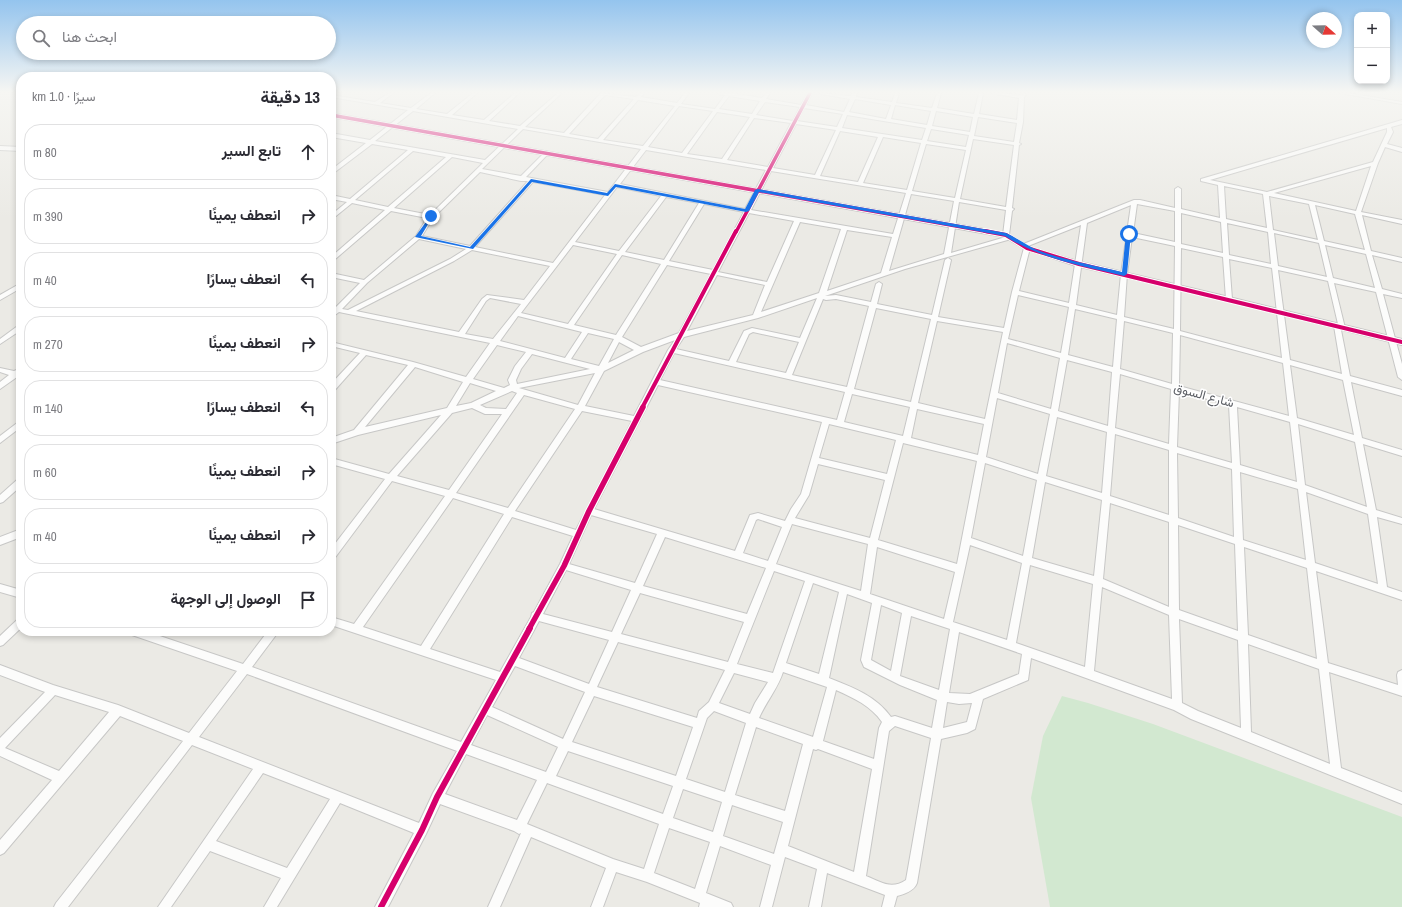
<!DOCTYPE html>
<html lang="ar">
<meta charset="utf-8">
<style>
body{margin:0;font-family:"Archivo Narrow",Vazirmatn,sans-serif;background:#f2f2f3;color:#2b2b33;direction:rtl}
.controls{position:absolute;right:12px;top:12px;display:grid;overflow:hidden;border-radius:8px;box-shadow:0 2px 6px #0003}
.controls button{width:36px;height:36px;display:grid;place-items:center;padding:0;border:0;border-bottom:1px solid #e1e1e2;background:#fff;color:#2b2b33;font:20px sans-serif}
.compass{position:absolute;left:1306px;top:12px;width:36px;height:36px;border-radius:50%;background:#fff;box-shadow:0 2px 6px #0003;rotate:110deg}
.stop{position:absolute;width:12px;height:12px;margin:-9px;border:3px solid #1a73e8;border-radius:50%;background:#fff}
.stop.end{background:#1a73e8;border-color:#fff;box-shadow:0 1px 4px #0008}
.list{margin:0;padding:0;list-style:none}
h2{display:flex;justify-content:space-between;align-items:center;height:52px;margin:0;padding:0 16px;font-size:17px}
h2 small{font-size:13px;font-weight:400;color:#7c7c81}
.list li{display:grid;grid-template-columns:26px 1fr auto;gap:12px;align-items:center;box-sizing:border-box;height:56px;margin:0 8px 8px;padding:0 8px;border:1px solid #e1e1e2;border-radius:16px}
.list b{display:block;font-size:15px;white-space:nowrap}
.list em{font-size:13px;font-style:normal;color:#7c7c81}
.icon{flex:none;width:22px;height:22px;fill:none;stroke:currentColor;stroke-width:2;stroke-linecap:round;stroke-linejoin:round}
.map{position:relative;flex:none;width:1402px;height:907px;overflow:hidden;direction:ltr}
.search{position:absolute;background:#fff;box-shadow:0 2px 6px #0003;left:16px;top:16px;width:320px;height:44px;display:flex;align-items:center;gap:10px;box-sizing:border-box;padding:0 14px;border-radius:22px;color:#7c7c81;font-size:15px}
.panel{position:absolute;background:#fff;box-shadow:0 2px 6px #0003;left:16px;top:72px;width:320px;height:564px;border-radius:16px;direction:rtl}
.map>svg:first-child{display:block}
.green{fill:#d2e8d0}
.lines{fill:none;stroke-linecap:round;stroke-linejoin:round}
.minor-casing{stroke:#c7c7c6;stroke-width:2}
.tertiary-casing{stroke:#c7c7c6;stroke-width:2}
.minor{fill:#fcfcfb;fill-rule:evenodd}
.tertiary{fill:#fcfcfb;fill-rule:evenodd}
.cycleway-far3-casing{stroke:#fff;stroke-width:5}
.cycleway-far2-casing{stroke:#fff;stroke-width:6}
.cycleway-far1-casing{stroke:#fff;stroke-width:8}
.cycleway-casing{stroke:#fff;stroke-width:9}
.cycleway-far3{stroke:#d6006c;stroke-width:3.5}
.cycleway-far2{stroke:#d6006c;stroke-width:4}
.cycleway-far1{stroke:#d6006c;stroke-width:5.5}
.cycleway{stroke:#d6006c;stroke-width:6}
.route{fill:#1a73e8}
.labels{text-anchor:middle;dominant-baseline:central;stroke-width:3;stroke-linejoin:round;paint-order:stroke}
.street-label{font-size:13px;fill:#5b5e64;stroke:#fff}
</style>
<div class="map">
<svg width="1402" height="907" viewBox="0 0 1402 907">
<rect width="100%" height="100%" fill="#ebeae5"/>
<path class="green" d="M1062 696 1088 703 1153 724 1402 817V907H1050L1031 798 1043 736Z"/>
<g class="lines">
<g class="minor-casing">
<path id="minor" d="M389 93H393L380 103 411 108 431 93H435L416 109 447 114 473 93H477L452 115 484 120 515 93H519L489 121 520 126 558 93H562L525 127 564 133 600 94V93L636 97 640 93H644L641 97 677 103 685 93H689L681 104 715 109 725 95 718 94V93H731L762 98 766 93H770L766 99 801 105 808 93H812L806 105 844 112 850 99 821 94 819 93 851 96 853 93H857L856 97 892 102 895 93H899L896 103 932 108 937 93H941L937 108 974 114 979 93H983L979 114 1017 120 1019 98 990 93H999L1020 95 1026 94V95L1024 97 1023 122 1019 143 1021 144 1019 145 1012 208 1014 209 1012 211 1009 235 1006 237 1003 235 1006 210 959 202 951 253 1009 236 1012 238 1011 239 905 269 825 296 836 295 871 302 876 284 879 282 882 284 877 304 932 315 945 260 948 258 951 260 938 317 1004 328 1012 292 1024 248 1021 247V245L1134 200H1140L1175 208V189L1178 187 1181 189V209L1220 218 1218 185 1201 181V179L1402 120V124L1391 127 1393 132 1387 144 1402 148V152L1385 147 1378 163 1361 212 1402 220V224L1362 215 1371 251 1402 258V262L1372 255 1382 289 1402 294V298L1383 294 1402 364V380L1398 377 1376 292 1334 283 1345 328 1341 330 1350 376 1402 390V396L1351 382 1362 438 1402 450V456L1363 444 1376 510 1402 518V524L1377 517 1387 587 1402 592V600L1316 571 1328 663 1398 685 1397 675 1398 672 1402 670V696L1329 672 1341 768 1402 792V804L1246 741 1191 719 1174 710 1031 658 1028 680 983 699 975 729 967 733 941 739 917 883C914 891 905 894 897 896L894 907H882L885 895 827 873 821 907H809L817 869 785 857 772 907H760L771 865 720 846 706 893 731 903 733 907H699L700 903 647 882 616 872 603 907H591L606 868 531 837 500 907H488L521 833 519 834 514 831 440 804 426 834 388 907H375L414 833 340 803 277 907H264L281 878 210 851 171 907H158L253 769 192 745 68 907H54L56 903 183 741 120 716 4 853 0 855V840L52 780 0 756V738L45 692 0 675V665L53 685 118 705 189 733 237 671 132 635 129 634 127 631H145L243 664 268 631H279L252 667 461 742 496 680 331 625V617L354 624 445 496 392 481 334 559 331 560V549L385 479 331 464V458L389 474 441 415 358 435 331 444V438L354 430 408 365 366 355 334 391 331 392V384L360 353 331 346V342L413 362 466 377 490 343 339 312 331 318 332 307H336L360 283 331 277V273L364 280 416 236 427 218 391 211 333 261 331 262V257L385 210 352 203 331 220V215L347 202 331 199V195L350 199 408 150 372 144 331 175V170L366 143 331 137V133L370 140 408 110 331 97V95L375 102ZM605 95 634 99 598 139 569 134ZM729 96 760 101 752 114 719 109ZM855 99 891 105 886 119 849 112ZM638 100 675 106 643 146 603 140ZM765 102 800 107 793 121 756 115ZM895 105 931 111 927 125 891 119ZM679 106 713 111 682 153 648 147ZM804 108 843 114 837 127 797 121ZM413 111 518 129 485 160 375 141ZM936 111 973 117 970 132 932 126ZM717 112 750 117 722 159 687 154ZM847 115 926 128 922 140 842 128ZM978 117 1017 123 1014 142 974 136ZM754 118 791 123 768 167 727 160ZM796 124 836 130 815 175 773 168ZM1387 128V132L1373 162 1267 192 1210 180ZM523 129 641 149 608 192 526 177 548 154 549 153 546 151 521 176 482 169ZM931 129 969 135 966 147 927 141ZM840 131 878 137 858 182 820 176ZM883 137 921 143 907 190 863 183ZM973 139 1014 145 1006 207 960 199ZM926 144 966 150 955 198 912 191ZM646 150 766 170 745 209 620 184ZM413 151 446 157 388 207 355 200ZM452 157 483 163 430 215 394 208ZM1371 166 1356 211 1274 193ZM771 171 906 193 893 234 751 210ZM480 172 521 181H528L470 246 422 236 433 218ZM533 182 605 195 553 263 475 247ZM1224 186 1263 194 1267 228 1226 219ZM617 187 661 196 619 251 575 242ZM911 194 954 201 944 254 889 271ZM1269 196 1309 204 1318 240 1273 230ZM666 197 699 203 664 260 625 252ZM704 204 744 212 713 270 669 261ZM1137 204 1175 211V242L1133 233ZM1131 205 1121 274 1117 315 1076 305 1087 223ZM1315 205 1355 214 1365 250 1324 241ZM749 213 794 221 767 282 718 272ZM1181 213 1221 222 1223 253 1181 244ZM800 222 841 229 819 293 761 312ZM1227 223 1268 232 1271 264 1229 255ZM1081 225 1069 303 1019 291 1030 248 1028 246ZM847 230 892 237 881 273 827 291ZM1274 233 1319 243 1327 277 1278 266ZM1132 237 1175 246 1174 329 1124 317 1127 274ZM419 239 466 249 450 259 348 310 342 309 367 283ZM573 245 617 254 568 324 521 313ZM1325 245 1366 254 1375 288 1333 278ZM1181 248 1223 257 1226 299 1229 301 1232 299 1229 259 1272 268 1282 358 1180 331ZM472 250 550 266 524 300 487 295 482 299 459 332 356 311 454 261ZM622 255 661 264 616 335 574 325ZM667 265 711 274 679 333 641 347 622 337ZM1278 270 1328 281 1338 324 1334 326 1342 374 1290 360ZM717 275 765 285 753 315 687 331ZM1018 295 1069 307 1061 353 1008 339ZM490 298 521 304 493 339 465 334 486 301ZM817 298 800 338 752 328 744 331 729 361 676 349 684 337 758 318ZM823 299 826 300 836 299 869 306 847 387 792 375ZM876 308 931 319 911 402 854 389ZM1075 309 1117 319 1113 367 1068 355ZM518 316 582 332 565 358 500 341ZM937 321 1003 332 985 419 918 403ZM1124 321 1173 333 1172 384 1120 369ZM753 332 799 342 786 373 736 362 749 334ZM588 333 614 339 599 366 571 359ZM1180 335 1283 363 1289 416 1179 386ZM675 340 668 350 634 416 585 406 604 371 643 352ZM619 342 634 350 608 363ZM1007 343 1060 358 1051 409 998 393ZM497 345 526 352 515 366 508 380 510 385 504 388 473 379ZM674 353 845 392 837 420 660 380ZM532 354 590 369 517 384 516 380 521 369ZM1067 360 1112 372 1108 426 1058 411ZM1290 365 1343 380 1354 435 1297 418ZM415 367 463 382 447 408 365 427ZM595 373 578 405 519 388ZM1120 374 1171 389 1169 444 1115 428ZM470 383 496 391 471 403 456 406ZM658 385 822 422 801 494 791 509 785 521 758 513 750 515 735 551 594 509ZM512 391 517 393 506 409 486 408 480 405ZM1179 391 1229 405 1232 463 1177 447ZM852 394 910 407 903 436 844 422ZM524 395 575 409 508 508 456 493ZM997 398 1050 414 1038 474 986 457ZM1237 407 1290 422 1297 482 1240 465ZM472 408 485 414H502L449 490 397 476 452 413ZM917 409 984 424 978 455 911 438ZM582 411 632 421 576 530 515 511ZM1057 417 1107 432 1102 493 1046 476ZM829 424 896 440 887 474 819 458ZM1298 424 1355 442 1367 507 1305 485ZM1115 434 1169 450V515L1110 496ZM903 443 977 461 957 564 878 540ZM1177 453 1232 469 1234 537 1178 518ZM985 463 1037 480 1023 556 971 538ZM818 464 885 480 870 538 795 518 809 495ZM1240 472 1298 489 1306 560 1243 540ZM1045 482 1102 500 1094 576 1032 558ZM1306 492 1368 514 1378 584 1315 563ZM453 498 504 514 421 646 363 627ZM1110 503 1169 522V607L1103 579ZM591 515 657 534 635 583 569 564ZM512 517 573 536 560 564 534 612 532 613 531 617 500 672 430 649ZM758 519 782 527 768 561 743 553 756 520ZM792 524 868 544 861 591 776 564ZM1178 525 1235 544 1238 631 1179 610ZM665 537 766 568 747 614 643 586ZM970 545 1022 563 1007 640 953 622ZM877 547 955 572 944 619 870 594ZM1244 547 1307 568 1317 659 1248 635ZM1030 565 1093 584 1085 667 1016 643ZM566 570 631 590 612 632 543 614ZM774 571 805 581 773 673 737 664ZM813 583 839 592 819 674 786 663ZM1102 587 1169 615 1172 699 1094 671ZM640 593 744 622 728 662 621 634ZM847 594 872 603 861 660 864 667 900 685 937 700 932 728 895 716 891 717C876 696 852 687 829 678ZM881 605 902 613 891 671 871 660ZM911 616 950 629 939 690 900 676ZM1179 619 1238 640 1241 728 1198 711 1182 703ZM539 621 609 640 589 684 519 658ZM959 632 1022 654 1019 674 970 694 949 693ZM618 642 725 670 709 702 699 711 697 718 597 687ZM1248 644 1319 669 1330 764 1251 732ZM515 666 585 692 563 739 492 707ZM783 672 827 687 813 737 759 718C766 702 778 688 783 672ZM734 673 768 682 755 703 750 714 719 703ZM247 674 457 751 433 793 419 823 199 737ZM836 690C854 698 871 706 882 722L879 728 874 759 823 741ZM55 695 109 712 59 771 5 748ZM594 696 693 727 676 776 572 742ZM947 702 959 704 972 703 967 722 943 728ZM714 711 746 723 725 792 686 779 707 718ZM487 715 558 747 546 772 471 745ZM895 726 931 738 906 880C891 890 881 882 866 876L889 731ZM756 727 803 744 785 811 735 795ZM813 749 816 750 818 749 872 769 854 872 788 846ZM568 751 673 786 663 814 556 776ZM466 754 537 780 517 820 445 794ZM263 773 330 799 287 868 216 841ZM547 783 659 824 644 869 613 859 527 824ZM683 789 722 802 713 832 673 818ZM732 805 783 822 774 854 723 836ZM669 828 710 842 695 889 654 873Z
M1340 93H1348L1402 102V104Z
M0 146 21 147V151L0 150Z
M21 283V288L0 300V295Z
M19 325H21V330L0 344V339Z
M0 368 14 371 21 368V376L17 377 0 389V382L9 375 0 372Z
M21 420V427L0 443V436Z
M21 478V486L3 502 0 503V495L18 479Z
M21 529V537L0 545V537Z
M0 584 21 590V598L0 592Z
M21 618V628L3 645 0 646V636L18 619Z"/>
</g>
<g class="tertiary-casing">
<path id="tertiary" d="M331 113 1006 233 1029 247 1081 262 1229 297 1402 339V345L1229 301 1076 266 1025 249 1004 237 331 117Z"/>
</g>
<use href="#minor" class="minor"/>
<use href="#tertiary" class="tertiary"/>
<g class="cycleway-far3-casing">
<path id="cycleway-far3" d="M331 115 990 232
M736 232 810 93"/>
</g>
<g class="cycleway-far2-casing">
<path id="cycleway-far2" d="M985 231 1006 235 1027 248 1079 264 1402 342
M642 408 736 231"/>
</g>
<g class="cycleway-far1-casing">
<path id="cycleway-far1" d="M529 629 564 566 589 511 643 407"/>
</g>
<g class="cycleway-casing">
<path id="cycleway" d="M381 907 422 830 437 797 530 628"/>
</g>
<use href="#cycleway-far3" class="cycleway-far3"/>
<use href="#cycleway-far2" class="cycleway-far2"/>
<use href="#cycleway-far1" class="cycleway-far1"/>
<use href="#cycleway" class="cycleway"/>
</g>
<linearGradient id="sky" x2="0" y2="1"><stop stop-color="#94c4ee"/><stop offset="0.42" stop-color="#f6f6f3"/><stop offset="1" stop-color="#f6f6f3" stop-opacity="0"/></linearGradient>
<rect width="1402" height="219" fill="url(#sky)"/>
<path class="route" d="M531 179 607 193 615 184 745 209 755 190 758 189 1006 233C1017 238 1026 245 1037 250 1064 260 1093 265 1122 272L1126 234 1129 232 1131 234 1127 274 1124 276C1084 266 1040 259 1005 236L759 192 749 211 746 212 616 187 608 196 532 182 473 249 415 237 431 215 433 216 421 236 470 247Z"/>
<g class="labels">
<g class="street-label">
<text transform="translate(1204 395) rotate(15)">شارع السوق</text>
</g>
</g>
</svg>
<div class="controls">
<button>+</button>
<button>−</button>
</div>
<svg class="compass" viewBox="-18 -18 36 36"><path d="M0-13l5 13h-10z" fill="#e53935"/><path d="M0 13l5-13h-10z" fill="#7c7c81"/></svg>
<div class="stop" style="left:1129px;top:234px"></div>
<div class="stop end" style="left:431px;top:216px"></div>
<div class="search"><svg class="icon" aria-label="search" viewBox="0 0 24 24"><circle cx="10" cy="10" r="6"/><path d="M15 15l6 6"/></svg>ابحث هنا</div>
<section class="panel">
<h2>13 دقيقة<small>سيرًا · 1.0 km</small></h2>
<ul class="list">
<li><svg class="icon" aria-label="ahead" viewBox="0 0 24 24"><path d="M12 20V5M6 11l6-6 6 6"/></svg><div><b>تابع السير</b></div><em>80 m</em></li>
<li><svg class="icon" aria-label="right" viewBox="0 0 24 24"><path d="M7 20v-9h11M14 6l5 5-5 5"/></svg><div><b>انعطف يمينًا</b></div><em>390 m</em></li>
<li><svg class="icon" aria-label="left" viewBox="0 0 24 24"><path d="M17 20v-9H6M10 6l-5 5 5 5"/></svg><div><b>انعطف يسارًا</b></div><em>40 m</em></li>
<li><svg class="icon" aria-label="right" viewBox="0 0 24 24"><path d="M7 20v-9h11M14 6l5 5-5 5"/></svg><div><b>انعطف يمينًا</b></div><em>270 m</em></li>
<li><svg class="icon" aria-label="left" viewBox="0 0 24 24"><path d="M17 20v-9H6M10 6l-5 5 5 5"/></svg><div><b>انعطف يسارًا</b></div><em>140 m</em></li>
<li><svg class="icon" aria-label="right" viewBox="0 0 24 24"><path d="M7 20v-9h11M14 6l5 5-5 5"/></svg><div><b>انعطف يمينًا</b></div><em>60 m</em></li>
<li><svg class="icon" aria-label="right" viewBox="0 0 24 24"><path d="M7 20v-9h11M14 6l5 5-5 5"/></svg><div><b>انعطف يمينًا</b></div><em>40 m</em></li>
<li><svg class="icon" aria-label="arrive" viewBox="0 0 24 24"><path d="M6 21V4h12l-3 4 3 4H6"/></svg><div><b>الوصول إلى الوجهة</b></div></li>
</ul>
</section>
</div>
